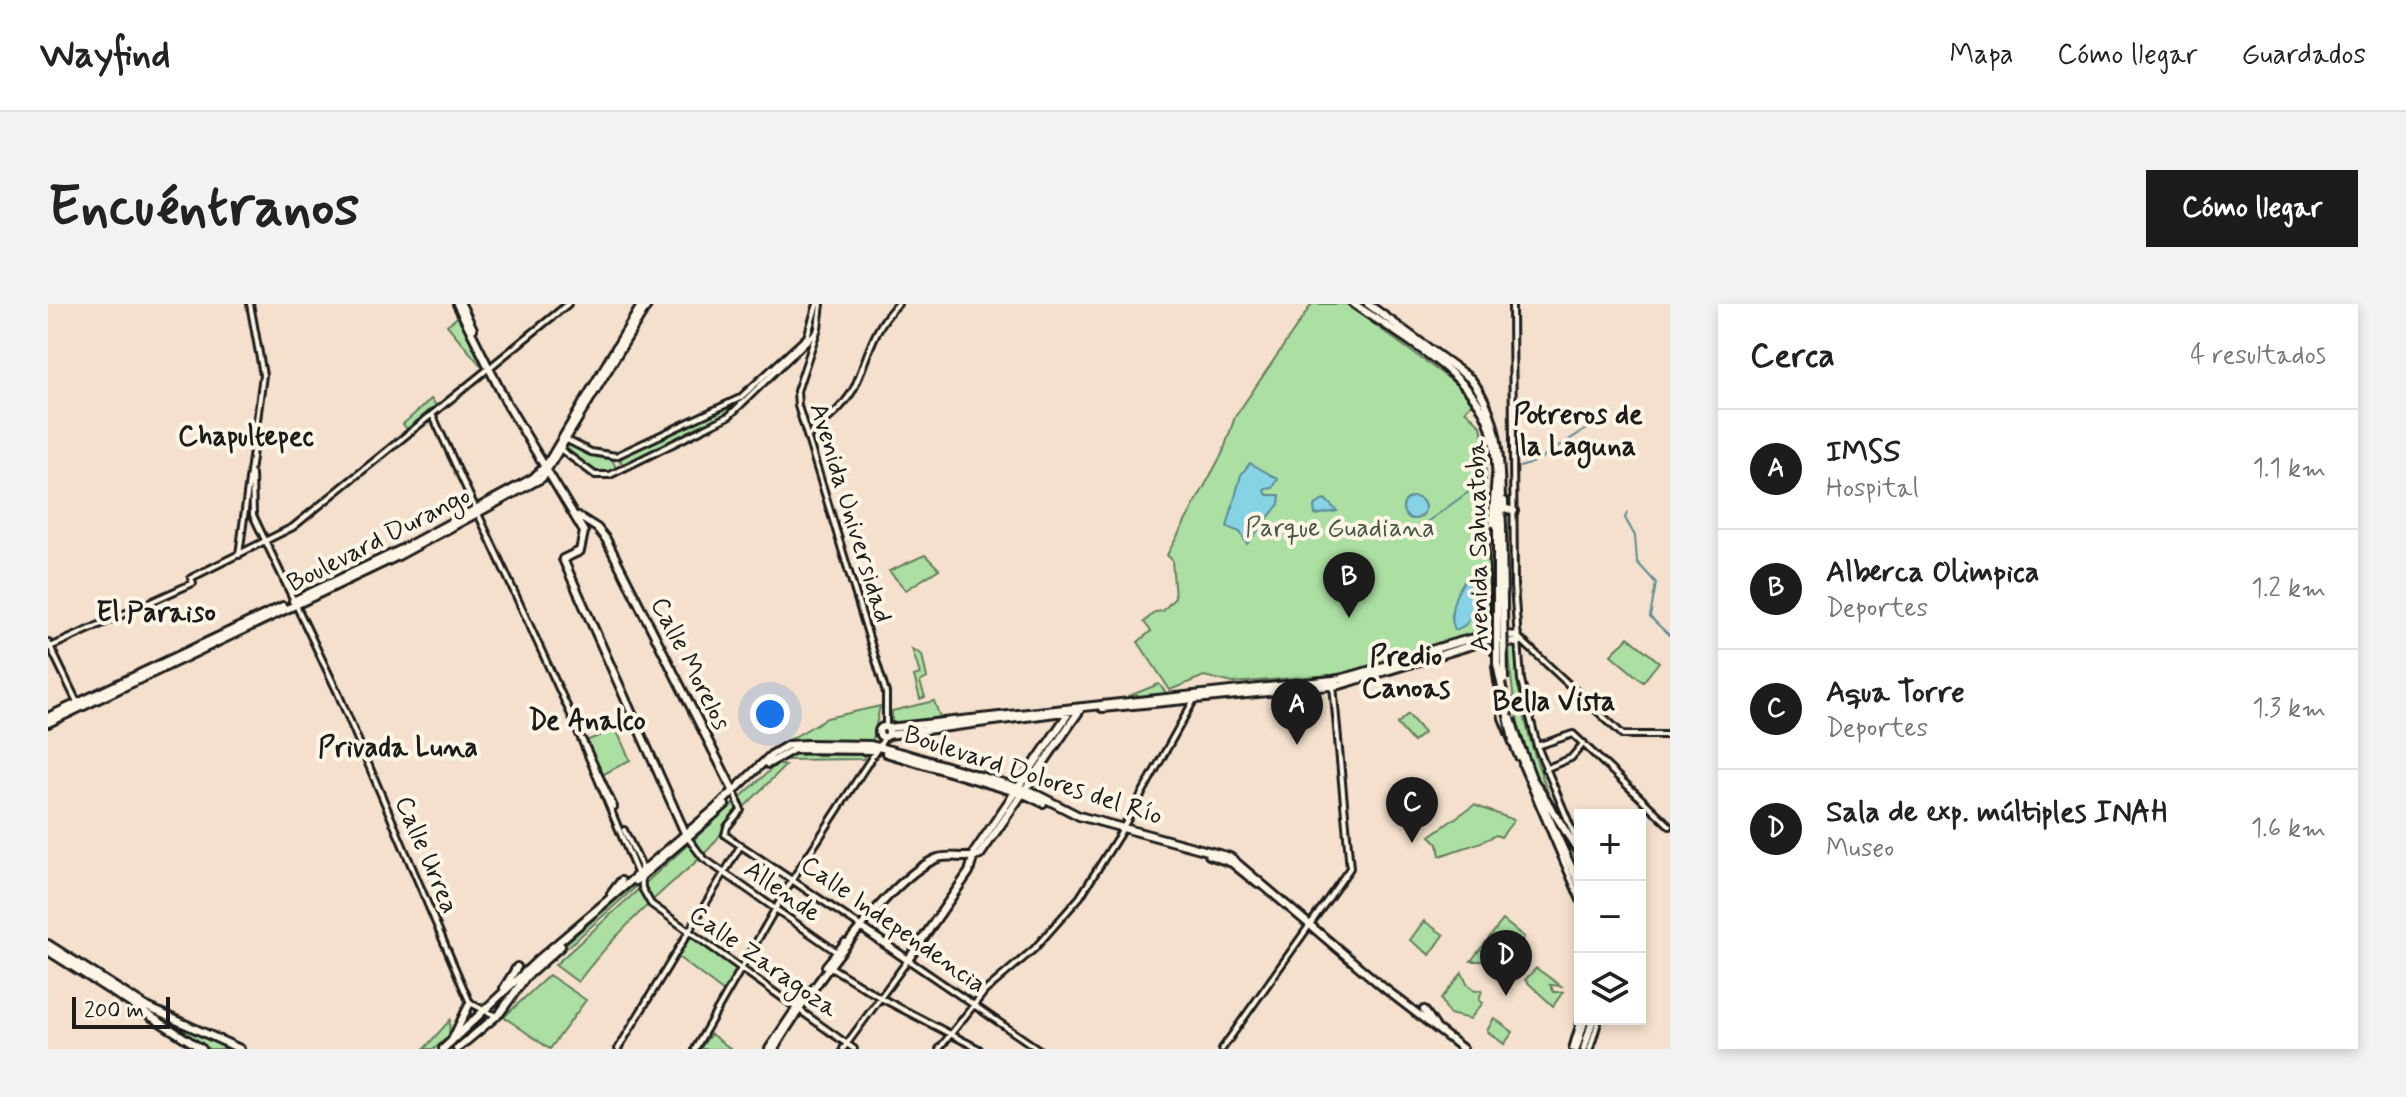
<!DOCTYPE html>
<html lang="es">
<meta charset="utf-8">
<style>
body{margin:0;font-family:Mynerve,sans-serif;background:#f2f2f2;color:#222}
.controls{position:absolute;right:24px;bottom:24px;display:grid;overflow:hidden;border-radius:0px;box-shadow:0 4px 12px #0003}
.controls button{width:72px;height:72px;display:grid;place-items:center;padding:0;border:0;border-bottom:2px solid #e0e0e0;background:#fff;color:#222;font:40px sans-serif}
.scale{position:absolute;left:24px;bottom:20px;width:98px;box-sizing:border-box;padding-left:8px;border:4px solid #1c1c1c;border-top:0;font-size:22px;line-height:28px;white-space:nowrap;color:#1c1c1c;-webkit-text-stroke:6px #fcf5e5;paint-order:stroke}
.you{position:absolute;left:722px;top:410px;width:28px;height:28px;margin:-20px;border:6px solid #fff;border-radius:50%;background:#1a73e8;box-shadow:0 0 0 12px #1a73e833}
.badge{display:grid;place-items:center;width:52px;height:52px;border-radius:50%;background:#1c1c1c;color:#fff;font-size:26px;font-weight:700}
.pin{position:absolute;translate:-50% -66px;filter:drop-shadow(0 2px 4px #0008)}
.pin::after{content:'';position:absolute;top:42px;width:28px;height:24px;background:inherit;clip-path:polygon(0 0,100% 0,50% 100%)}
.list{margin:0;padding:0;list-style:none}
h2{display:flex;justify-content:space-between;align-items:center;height:104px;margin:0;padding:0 32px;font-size:34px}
h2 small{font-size:26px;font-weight:400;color:#767676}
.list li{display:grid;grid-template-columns:52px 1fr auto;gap:24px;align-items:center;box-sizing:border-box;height:120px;padding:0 32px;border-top:2px solid #e0e0e0}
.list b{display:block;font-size:30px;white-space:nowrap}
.list p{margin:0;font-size:26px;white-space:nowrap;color:#767676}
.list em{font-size:26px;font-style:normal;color:#767676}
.icon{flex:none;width:44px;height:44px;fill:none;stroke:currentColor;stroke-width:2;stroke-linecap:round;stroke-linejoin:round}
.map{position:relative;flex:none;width:1622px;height:745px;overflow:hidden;border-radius:0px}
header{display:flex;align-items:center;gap:48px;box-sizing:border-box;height:112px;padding:0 40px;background:#fff;border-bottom:2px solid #e0e0e0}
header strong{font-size:38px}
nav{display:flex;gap:44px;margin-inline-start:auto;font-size:28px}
.intro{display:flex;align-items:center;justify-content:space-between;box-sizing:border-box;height:192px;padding:0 48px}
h1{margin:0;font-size:56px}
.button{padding:20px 36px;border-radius:0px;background:#1c1c1c;color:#fff;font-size:28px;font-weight:700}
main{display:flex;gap:48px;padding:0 48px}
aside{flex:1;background:#fff;border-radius:0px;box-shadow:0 4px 12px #0003}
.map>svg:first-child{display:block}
.green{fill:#abe0a2;stroke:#647e5f;stroke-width:2}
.water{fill:#87d3e6;stroke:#5c8a95;stroke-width:2}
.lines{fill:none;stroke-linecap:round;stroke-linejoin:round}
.stream{stroke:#5c8a95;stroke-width:2}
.minor-casing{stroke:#1c1c1c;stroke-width:10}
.major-casing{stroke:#1c1c1c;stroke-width:12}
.minor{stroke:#fcf5e5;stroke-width:4}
.major{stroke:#fcf5e5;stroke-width:6}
.major-bridge-casing{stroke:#1c1c1c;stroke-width:12;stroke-linecap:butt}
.major-bridge{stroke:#fcf5e5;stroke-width:6}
.labels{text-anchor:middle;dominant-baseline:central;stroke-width:8;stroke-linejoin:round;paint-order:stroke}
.street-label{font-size:26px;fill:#1c1c1c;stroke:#fcf5e5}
.park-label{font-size:26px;fill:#475744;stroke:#fcf5e5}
.neighbourhood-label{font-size:28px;font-weight:bold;fill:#1c1c1c;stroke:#fcf5e5}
</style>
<header>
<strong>Wayfind</strong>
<nav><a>Mapa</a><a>Cómo llegar</a><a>Guardados</a></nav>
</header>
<div class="intro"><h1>Encuéntranos</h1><a class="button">Cómo llegar</a></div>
<main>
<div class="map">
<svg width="1622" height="745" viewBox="0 0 1622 745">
<rect width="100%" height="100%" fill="#f4e0cc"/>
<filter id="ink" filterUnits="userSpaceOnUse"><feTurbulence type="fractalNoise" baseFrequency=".0125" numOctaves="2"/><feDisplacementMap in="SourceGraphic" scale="16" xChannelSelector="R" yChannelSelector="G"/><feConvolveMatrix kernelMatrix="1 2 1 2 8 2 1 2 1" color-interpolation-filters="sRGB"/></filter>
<g filter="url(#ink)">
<path class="green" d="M1264 0H1298L1411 82 1424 99 1417 106 1433 122 1437 143 1431 153 1438 164V194L1431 201 1432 219 1440 226 1444 310 1433 324 1414 335 1307 369 1185 379 1156 372 1122 386 1090 338 1103 327 1096 318 1107 308 1115 307 1127 294 1124 256 1119 251 1175 148 1187 113Z
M411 12 435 62 434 63 399 21Z
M383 95 388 101 359 125 355 120Z
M677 103 682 107 679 111 577 160 572 158 574 153Z
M525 141 564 155 568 164 552 171 521 147 518 142Z
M877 251 891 265 858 286 841 267Z
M1580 333 1611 358 1595 378 1563 351Z
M1470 342C1468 401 1485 452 1507 506 1473 451 1464 406 1461 343Z
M864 345 874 351 879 374 872 378 877 393 872 395 866 372 872 370Z
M1111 380 1119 390 1084 396 1081 392Z
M886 397 892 413 869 424 844 428V407Z
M832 402 824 440 736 439 779 414Z
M1360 410 1376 429 1365 438 1349 420Z
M568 425 582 456 554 471 538 437Z
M745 451H817L815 455 734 456Z
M729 460 737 462 678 521C664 547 642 563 619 583 587 612 556 643 530 678L507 661Z
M1494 498C1512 519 1532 546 1532 575Z
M1426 501 1466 516 1453 533 1448 531C1429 542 1412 544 1392 552L1390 540 1382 532Z
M616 558 503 658 500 655 606 564Z
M1455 616 1476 633 1451 670H1446L1436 657H1423Z
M1376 617 1396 631 1382 651 1362 636Z
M643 632 689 665 676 688 630 653Z
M1488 664 1513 682 1502 681 1506 688H1515L1505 702 1477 676Z
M1414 669 1419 680 1427 687 1434 686 1431 696 1435 699 1422 715 1401 710 1393 695Z
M501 671 538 696 502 745 456 713Z
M1446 714 1465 728 1456 740 1439 727Z
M402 716 401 732 386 745H376Z
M126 719 185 745H157L121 721Z
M663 730 683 745H652Z"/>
<path class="water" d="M1202 159 1230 175 1225 184 1216 185 1219 191H1232L1231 200 1199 240 1192 228 1179 223 1193 171Z
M1355 204a11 11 0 1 1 22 0a11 11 0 1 1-22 0Z
M1277 195 1289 207 1267 211 1266 202Z
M1428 271C1435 289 1428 320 1407 326 1399 308 1408 288 1419 273Z"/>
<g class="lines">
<path class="stream" d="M1472 163C1504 154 1524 127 1555 119
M1579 209 1577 214 1587 232 1589 258 1608 279 1602 313 1622 332
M1365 228 1433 179"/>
<g class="minor-casing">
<path id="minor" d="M773 0 770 24 749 87 750 102 838 389V423
M1464 0 1466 282 1473 376 1489 442 1532 545
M384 110 524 413 590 571
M760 132C776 118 798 102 807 82 820 53 825 23 850 0
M517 135 543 148 568 152 692 94 759 33 769 0
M512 145 547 171H562L681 112 766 30
M204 170 205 211 290 389 412 676 422 699 448 712
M191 251 215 71 202 0
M1471 334 1575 431H1622
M0 338 29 398
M0 344 145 279 143 274 245 223 520 0
M1446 349 1444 209 1447 172
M1447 362 1454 414 1470 453
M534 435 566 503
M1489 442 1525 430 1622 522
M1474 461 1532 596
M1497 465 1523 454 1536 439
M688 492 693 506 679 523 677 531 812 622
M576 526 593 561 594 584 603 600 806 745
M640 534 655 554 790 649
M781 662 833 694 931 745
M570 745 693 541
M647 745 744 576 837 433
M795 745 860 656 990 745
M891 745 937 687 986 645 1032 593 1071 531 1146 396
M1174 745 1302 564 1285 381
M1524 745 1533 715
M1542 745 1551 715"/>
</g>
<g class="major-casing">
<path id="major" d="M409 0 458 98 536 228 532 247 515 255 638 531
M413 0 425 25
M1306 0C1349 30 1426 71 1442 123 1451 153 1448 190 1449 222
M1320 0 1423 75C1457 119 1451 169 1454 222
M1456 197V204L1466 207
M530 212 549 224 558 235 686 488
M245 297 350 247 485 174 499 160 594 0
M1436 331 1445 313
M1054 404 1292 381 1441 336 1470 339
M0 413 235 302
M0 419 350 252 494 174 600 0
M831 428a5 5 0 1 1 10 0a5 5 0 1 1-10 0Z
M840 424 1285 376C1332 369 1430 320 1470 333
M840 431 1031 406
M1469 434 1484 474 1532 550
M1465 436 1532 582
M838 449 978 491 995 499
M720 460 746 445 827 446
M1161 551 1184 559 1210 580
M588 577 677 501
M563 590 573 577
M814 624 860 656 921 568 927 547 1022 407
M0 640 97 702 192 745
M0 647 154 745
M778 662 797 639
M456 684 469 663
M1376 706 1387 722
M403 738 422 699
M395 745 492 654 668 504 723 451 740 441 759 440 822 441 858 450 982 487 1031 512 1182 553 1336 684 1415 745
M409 745 452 709 477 674 513 642
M721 745 760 687
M726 745C753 699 841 572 890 554 903 550 918 556 932 551L1032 406
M1528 745 1537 715
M1536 745 1545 715"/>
</g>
<use href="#minor" class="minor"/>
<use href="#major" class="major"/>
<g class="major-bridge-casing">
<path id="major-bridge" d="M1449 222V360L1465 436
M1454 222 1456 376
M1463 415 1469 434"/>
</g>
<use href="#major-bridge" class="major-bridge"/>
</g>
</g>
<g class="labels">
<g class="street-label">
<text transform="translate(802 209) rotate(73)">Avenida Universidad</text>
<text transform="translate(331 236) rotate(-27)">Boulevard Durango</text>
<text transform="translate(1431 242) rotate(-91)">Avenida Sahuatoba</text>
<text transform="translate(642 360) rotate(63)">Calle Morelos</text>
<text transform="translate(985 472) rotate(18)">Boulevard Dolores del Río</text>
<text transform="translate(378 551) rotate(67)">Calle Urrea</text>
<text transform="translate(734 588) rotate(35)">Allende</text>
<text transform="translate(845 621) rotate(35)">Calle Independencia</text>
<text transform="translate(715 658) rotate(35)">Calle Zaragoza</text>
</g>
<g class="park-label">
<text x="1292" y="225">Parque Guadiana</text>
</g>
<g class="neighbourhood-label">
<text x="1530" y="111">Potreros de<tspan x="1530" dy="32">la Laguna</tspan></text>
<text x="198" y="133">Chapultepec</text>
<text x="108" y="309">El Paraiso</text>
<text x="1358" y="353">Predio<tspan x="1358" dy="32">Canoas</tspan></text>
<text x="1506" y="398">Bella Vista</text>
<text x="539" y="417">De Analco</text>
<text x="350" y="444">Privada Luna</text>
</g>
</g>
</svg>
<div class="controls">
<button>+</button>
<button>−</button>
<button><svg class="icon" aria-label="layers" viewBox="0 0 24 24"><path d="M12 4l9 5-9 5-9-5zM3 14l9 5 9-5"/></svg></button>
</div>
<div class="scale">200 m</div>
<div class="you"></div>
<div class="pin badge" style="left:1249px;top:441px">A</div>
<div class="pin badge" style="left:1301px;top:314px">B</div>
<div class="pin badge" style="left:1364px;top:539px">C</div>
<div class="pin badge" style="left:1458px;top:692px">D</div>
</div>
<aside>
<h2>Cerca<small>4 resultados</small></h2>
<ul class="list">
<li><span class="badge">A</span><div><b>IMSS</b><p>Hospital</p></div><em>1.1 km</em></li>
<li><span class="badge">B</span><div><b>Alberca Olimpica</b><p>Deportes</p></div><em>1.2 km</em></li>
<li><span class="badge">C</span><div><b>Aqua Torre</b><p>Deportes</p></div><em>1.3 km</em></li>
<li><span class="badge">D</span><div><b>Sala de exp. múltiples INAH</b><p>Museo</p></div><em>1.6 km</em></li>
</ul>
</aside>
</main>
